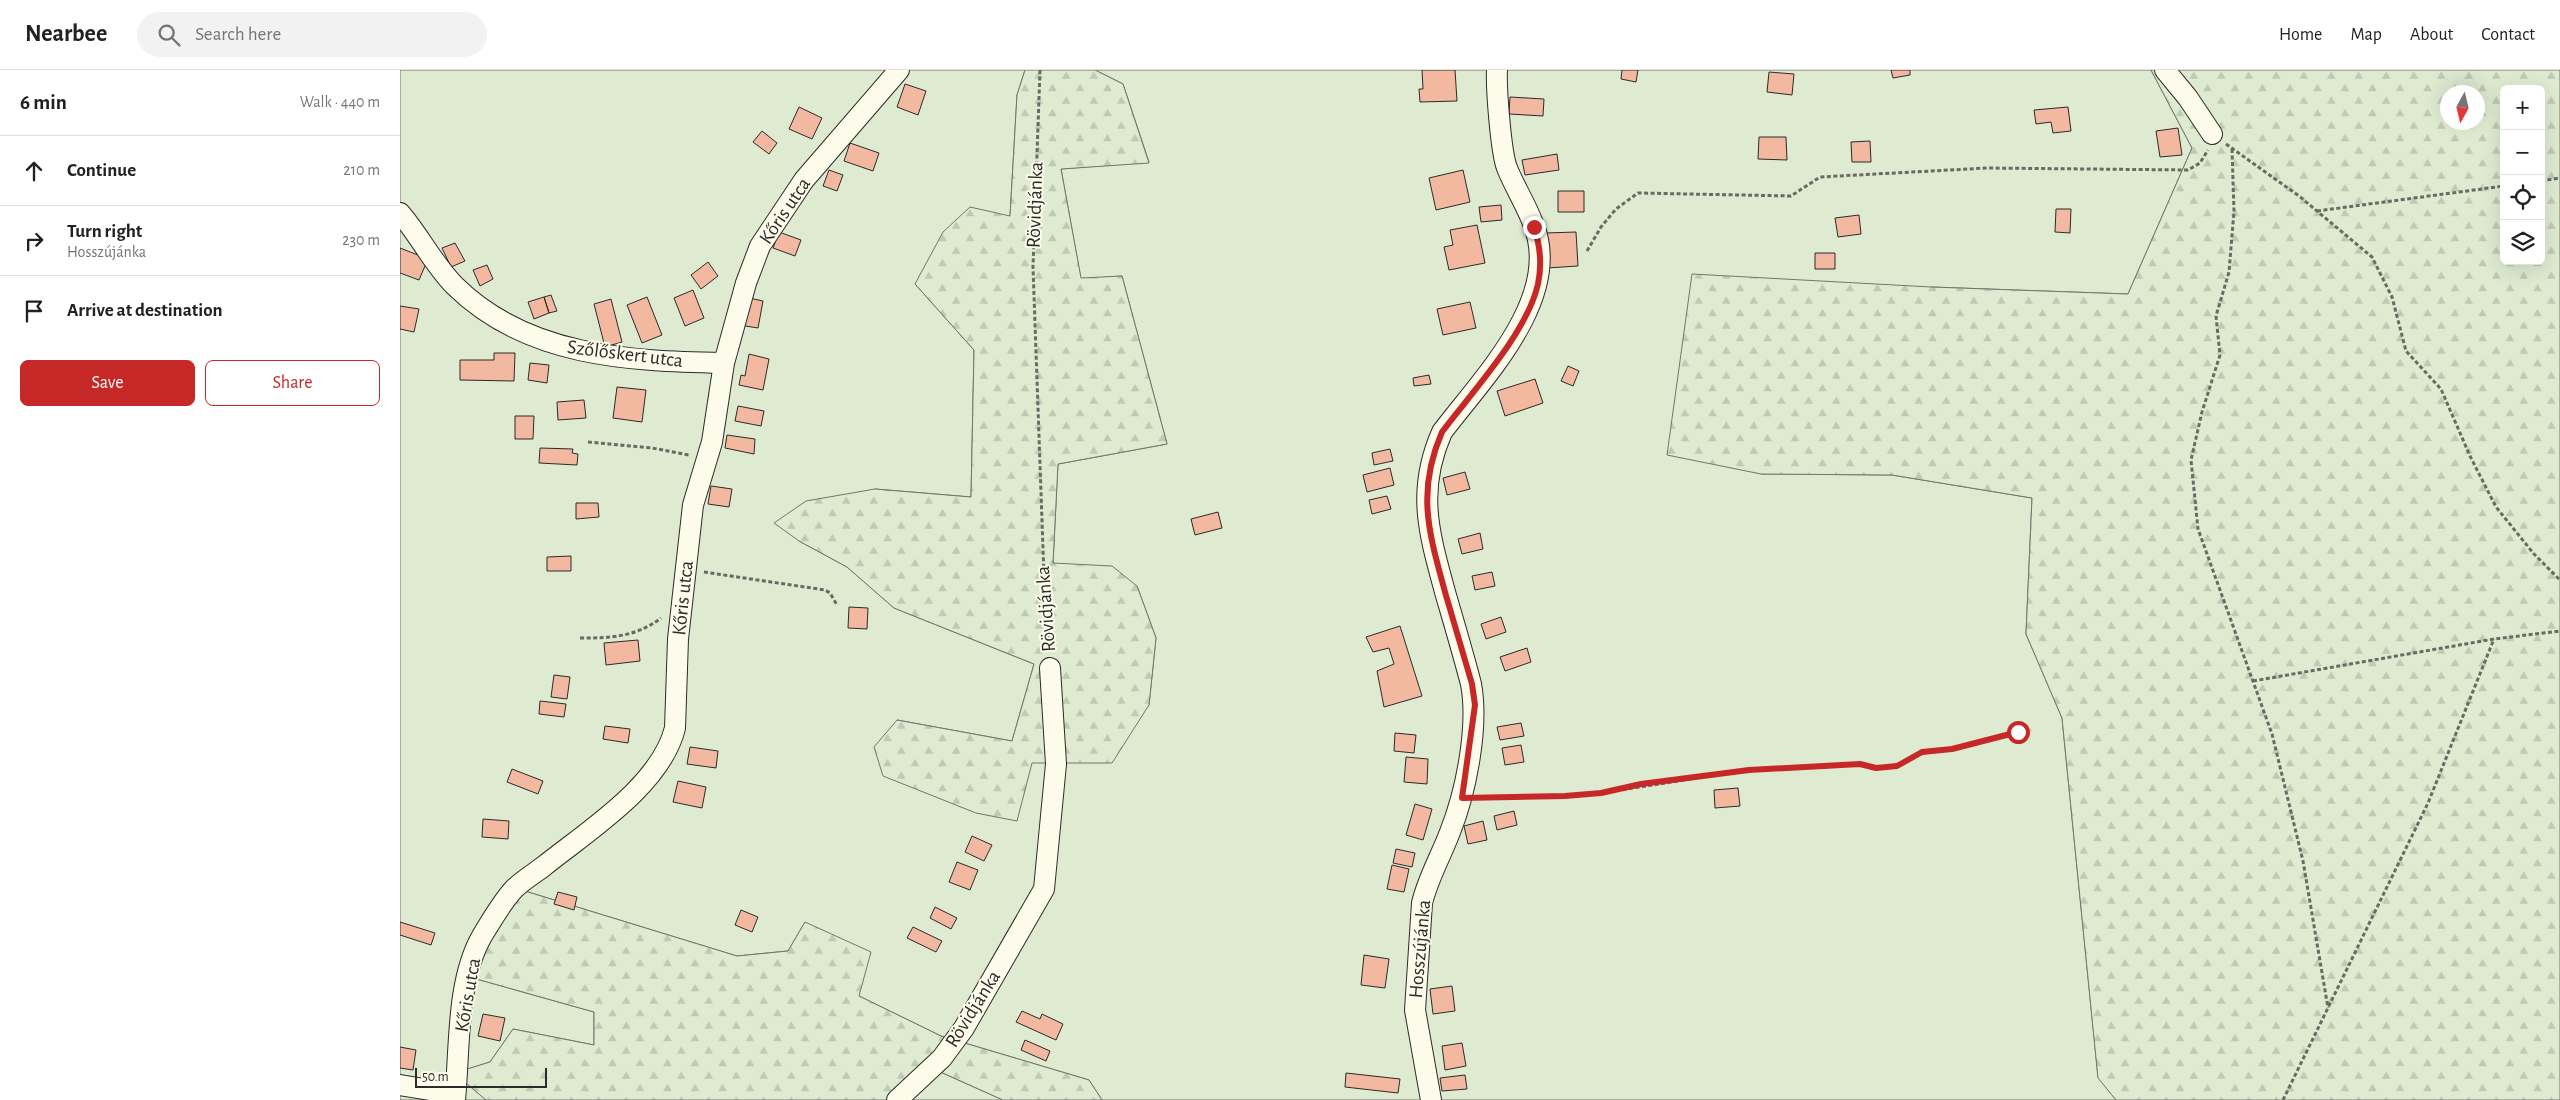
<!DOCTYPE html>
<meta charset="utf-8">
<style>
body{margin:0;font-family:"Alegreya Sans",sans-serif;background:#f2f2f2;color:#202124}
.controls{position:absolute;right:15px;top:15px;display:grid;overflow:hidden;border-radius:8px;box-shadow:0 5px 20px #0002}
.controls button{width:45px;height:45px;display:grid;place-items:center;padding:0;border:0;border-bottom:1px solid #e0e0e0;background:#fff;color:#202124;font:25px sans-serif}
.compass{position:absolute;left:2040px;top:15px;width:45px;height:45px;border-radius:50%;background:#fff;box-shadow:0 5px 20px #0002;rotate:188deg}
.scale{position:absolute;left:15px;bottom:12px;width:132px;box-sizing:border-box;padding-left:5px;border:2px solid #2b2b2b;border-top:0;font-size:14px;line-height:18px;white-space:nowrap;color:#2b2b2b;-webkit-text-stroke:4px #fdfbea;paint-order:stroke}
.stop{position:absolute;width:15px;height:15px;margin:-11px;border:4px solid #c62828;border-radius:50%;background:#fff}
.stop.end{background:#c62828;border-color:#fff;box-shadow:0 1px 5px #0008}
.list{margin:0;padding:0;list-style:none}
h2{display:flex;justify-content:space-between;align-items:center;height:65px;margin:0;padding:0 20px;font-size:21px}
h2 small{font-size:16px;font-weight:400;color:#757577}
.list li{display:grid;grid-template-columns:32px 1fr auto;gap:15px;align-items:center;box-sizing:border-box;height:70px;padding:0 20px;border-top:1px solid #e0e0e0}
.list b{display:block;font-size:19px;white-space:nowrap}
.list p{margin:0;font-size:16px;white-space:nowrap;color:#757577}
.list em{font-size:16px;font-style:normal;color:#757577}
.actions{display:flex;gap:10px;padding:15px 20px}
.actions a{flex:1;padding:11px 0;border:1px solid #c62828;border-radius:8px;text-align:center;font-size:18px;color:#c62828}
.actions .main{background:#c62828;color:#fff}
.icon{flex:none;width:28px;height:28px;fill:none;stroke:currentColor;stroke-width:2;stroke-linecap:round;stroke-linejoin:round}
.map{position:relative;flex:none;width:2160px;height:1030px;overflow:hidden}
header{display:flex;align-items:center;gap:30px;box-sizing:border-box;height:70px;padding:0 25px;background:#fff;border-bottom:1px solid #e0e0e0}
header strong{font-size:24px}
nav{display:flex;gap:28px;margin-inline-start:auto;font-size:18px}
.search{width:350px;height:45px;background:#f2f2f2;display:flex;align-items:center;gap:12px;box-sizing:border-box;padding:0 18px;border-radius:28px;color:#757577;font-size:19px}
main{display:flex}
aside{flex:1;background:#fff}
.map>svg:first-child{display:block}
.green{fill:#deebd1;stroke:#74746e}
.forest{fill:url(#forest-firs);stroke:#74746e;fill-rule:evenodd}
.building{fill:#f2b8a0;stroke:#2b2b2b}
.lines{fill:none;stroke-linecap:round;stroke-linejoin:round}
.minor-casing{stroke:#2b2b2b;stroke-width:22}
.path{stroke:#6a6964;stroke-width:3;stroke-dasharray:4 2.5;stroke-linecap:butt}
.minor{stroke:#fdfbea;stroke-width:20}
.route{stroke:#c62828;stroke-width:6}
.labels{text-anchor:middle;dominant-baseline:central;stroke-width:4;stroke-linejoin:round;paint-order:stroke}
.street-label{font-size:20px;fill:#2b2b2b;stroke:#fdfbea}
</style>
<header>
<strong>Nearbee</strong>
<div class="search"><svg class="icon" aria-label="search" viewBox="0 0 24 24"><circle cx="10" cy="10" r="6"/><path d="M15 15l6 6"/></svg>Search here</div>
<nav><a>Home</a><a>Map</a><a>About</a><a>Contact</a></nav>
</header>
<main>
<aside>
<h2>6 min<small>Walk · 440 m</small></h2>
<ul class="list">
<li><svg class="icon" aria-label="ahead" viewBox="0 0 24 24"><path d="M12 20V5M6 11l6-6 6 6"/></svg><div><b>Continue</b></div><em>210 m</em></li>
<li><svg class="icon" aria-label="right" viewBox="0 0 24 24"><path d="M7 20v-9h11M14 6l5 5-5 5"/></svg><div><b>Turn right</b><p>Hosszújánka</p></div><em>230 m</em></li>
<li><svg class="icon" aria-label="arrive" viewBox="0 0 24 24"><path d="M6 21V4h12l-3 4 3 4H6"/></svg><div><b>Arrive at destination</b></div></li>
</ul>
<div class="actions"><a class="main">Save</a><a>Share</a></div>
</aside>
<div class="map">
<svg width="2160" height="1030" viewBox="0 0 2160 1030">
<defs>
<pattern id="forest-firs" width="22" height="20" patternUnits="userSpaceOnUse" patternTransform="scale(1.25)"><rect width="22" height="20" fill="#deebd1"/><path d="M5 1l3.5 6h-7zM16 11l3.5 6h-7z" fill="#bfcab4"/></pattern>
</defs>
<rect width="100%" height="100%" fill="#fdfbea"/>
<path class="green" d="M0 0H625L617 25 610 146 515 214 574 280 571 427 475 419 399 471 447 497 494 538 634 594 612 671 497 650 616 751 631 693 749 635 756 568 737 516 653 493 658 394 767 374 722 206 681 209 661 99 749 92 723 14 695 0H1751L1792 78 1728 224 1531 217 1361 404 1492 405 1632 428 1626 564 1662 648 1698 1007 1716 1030H702L689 1010 541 966 459 926 405 852 388 881 337 886 115 818 73 908 194 942V975L113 959 90 992 55 1003 86 1030H0Z
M527 996 603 1030H496Z"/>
<path class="forest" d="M625 0H695L723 14 749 93 661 99 681 208 722 206 767 374 658 394 653 493 712 496 737 516 756 568 749 635 712 693H632L617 751 576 743 483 706 474 677 497 650 612 671 634 594 494 538 447 497 399 471 374 453 406 431 475 419 571 427 574 280 515 214 543 162 570 137 610 146 617 25Z
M1751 0H2160V1030H1716L1698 1008 1662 648 1626 564 1632 428 1492 405 1361 404 1267 385 1292 204 1531 217 1728 224 1792 78ZM2104 19H2141V191H2104ZM2048 22H2078V52H2048Z
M115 818 337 886 388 881 405 852 471 882 459 926 541 966 689 1010 702 1030H603L527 996 496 1030H86L54 1003 90 992 113 959 194 975V942L73 908Z"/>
<path class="building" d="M1022 0H1055L1057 31 1020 32 1019 19H1023Z
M1222 0H1238L1236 12 1221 9Z
M1491 0H1510V5L1493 8Z
M1369 2 1394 4 1392 25 1367 22Z
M505 14 526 21 518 45 497 37Z
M1110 27 1144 29 1143 46 1109 44Z
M399 37 422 48 412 69 389 59Z
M1668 37 1671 61 1653 63 1651 52 1636 54 1634 40Z
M1778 58 1782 85 1760 87 1756 61Z
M362 61 377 73 369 84 353 72Z
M1359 67H1386L1387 90 1358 89Z
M1470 71 1471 92H1452L1451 72Z
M450 73 479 83 473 101 444 91Z
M1157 84 1159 100 1125 105 1122 90Z
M429 100 443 105 437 121 423 116Z
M1063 100 1070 132 1036 140 1029 108Z
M1158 121H1184V142H1158Z
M1101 135 1102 150 1081 152 1079 137Z
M1656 139H1671L1670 163 1655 162Z
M1459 145 1461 164 1438 167 1435 148Z
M1077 155 1085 193 1049 200 1044 177 1053 175 1050 160Z
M379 162 401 170 395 186 373 178Z
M1176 162 1178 196 1147 198 1145 163Z
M55 173 65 191 51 197 42 178Z
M0 178 28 189 19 210 0 203Z
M1415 183H1435V199H1415Z
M308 192 318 206 301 219 291 205Z
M87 195 93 209 80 216 73 200Z
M293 220 304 248 285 256 274 228Z
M151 225 157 241 149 243 144 227Z
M144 227 149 243 134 249 128 232Z
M247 227 262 265 242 273 227 235Z
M345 227 363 231 358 258 339 255Z
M211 229 222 272 205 277 194 234Z
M1070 232 1076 258 1043 265 1037 239Z
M0 236 19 239 14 262 0 259Z
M94 283H115L114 311 60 310V290H94Z
M349 284 369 289 363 320 339 315 341 305 345 306Z
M130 293 149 295 147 313 128 310Z
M1168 296 1179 301 1173 316 1161 311Z
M1029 305 1031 314 1014 316 1013 308Z
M1135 309 1143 333 1105 346 1097 321Z
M217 317 246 320 242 352 213 348Z
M184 330 186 348 158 350 157 332Z
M338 336 364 341 361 356 335 351Z
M115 346H134L133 369H115Z
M327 365 355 369 354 384 325 378Z
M140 378 173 379 172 383 178 384 177 395 139 393Z
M990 379 993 391 974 395 972 383Z
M990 398 994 415 967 422 963 405Z
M1065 402 1070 419 1047 425 1043 408Z
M311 416 332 419 329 437 308 434Z
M987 426 991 439 972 444 969 430Z
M176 433H198L199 447 176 449Z
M818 442 822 458 795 465 791 449Z
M1080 463 1083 479 1062 484 1058 469Z
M171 486V501H147V487Z
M1092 502 1095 516 1075 520 1072 506Z
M449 537 468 538 467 559 448 558Z
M1101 547 1106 562 1086 569 1081 554Z
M1000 556 1022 626 984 637 977 601 994 594 989 578 973 582 966 567Z
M238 570 240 591 206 595 204 573Z
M1127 578 1131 592 1105 601 1100 587Z
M154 605 170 607 167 629 151 627Z
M140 631 166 634 164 647 139 644Z
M1121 653 1124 666 1100 670 1097 657Z
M205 656 230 659 228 673 203 669Z
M995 663 1016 665 1014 683 994 681Z
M1121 675 1124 692 1105 695 1102 678Z
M290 677 318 681 316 698 287 694Z
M1006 687 1028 689 1027 714 1004 712Z
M112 699 143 711 138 724 107 712Z
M278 711 306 717 302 738 273 732Z
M1338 718 1340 736 1315 738 1314 720Z
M1015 734 1032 739 1023 770 1006 765Z
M1114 741 1117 755 1097 760 1094 746Z
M83 749 109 751 108 769 82 767Z
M1083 751 1087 770 1068 774 1064 756Z
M572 766 592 775 584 791 565 782Z
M996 779 1015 783 1012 797 993 793Z
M557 792 578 800 570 820 549 812Z
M992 795 1009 799 1004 822 987 819Z
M158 822 177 827 174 840 154 834Z
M535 837 557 848 551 859 530 848Z
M341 840 358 847 352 862 335 855Z
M0 852 35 863 31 875 0 865Z
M513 857 542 871 536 882 507 868Z
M964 885 989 889 985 918 961 915Z
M1052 916 1055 941 1033 944 1030 919Z
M622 941 640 949 642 944 663 954 656 970 616 952Z
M83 944 105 948 100 971 78 966Z
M625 970 650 981 646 991 621 980Z
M1062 973 1066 996 1045 1000 1042 976Z
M0 977 16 980 13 1000 0 998Z
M946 1003 1000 1009 998 1023 945 1017Z
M1065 1005 1067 1019 1042 1021 1040 1008Z"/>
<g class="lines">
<g class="minor-casing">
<path id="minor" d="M1765 0 1788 28 1812 64
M0 143C20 166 33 194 55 216 127 287 229 291 324 293
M0 1015 55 1024
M55 1030C60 979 56 911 82 866 91 851 102 832 114 819 123 810 135 803 144 796 189 760 261 715 275 658L278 569 293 435 312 372 324 293 346 213 360 176 404 110 499 0
M497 1030 542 988 564 958 644 819 656 694 650 598
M1031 1030 1015 940 1022 833C1028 808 1041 786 1050 762 1066 722 1079 657 1071 614 1063 583 1054 553 1045 522 1029 463 1016 421 1042 362 1082 309 1162 229 1134 156 1127 136 1115 118 1107 98 1101 83 1096 18 1097 0"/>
</g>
<path class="path" d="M640 0 633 197 644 507 649 581
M1826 74 1899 126 1972 187 1992 227 2006 281 2041 319 2070 386 2096 437 2134 484 2160 510
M1832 79 1834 141 1829 202 1816 246 1820 285 1802 342 1791 390 1798 459 1872 664 1903 791 1928 938
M2141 111 2160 108
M1917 141 2104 116
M1187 181 1201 157 1216 139 1238 123 1391 126 1420 107 1587 98 1788 100 1800 93 1808 80
M188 372 252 378 289 385
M304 502 425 520 430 523 437 535
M180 568C211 568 236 567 261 548
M1853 611 2094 569 2160 561
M1080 728 1165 726 1201 723 1349 700 1460 694 1476 698 1497 695 1523 682 1552 679 1631 660
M1883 1030 2028 733 2094 569"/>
<use href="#minor" class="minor"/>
</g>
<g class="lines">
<path class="route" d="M1134 157C1140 175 1142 195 1138 214 1127 263 1072 322 1042 362 1016 422 1029 463 1045 522 1054 553 1063 583 1072 614L1075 635 1062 728 1165 726 1201 723 1241 714 1349 700 1460 694 1476 698 1497 696 1522 682 1552 679 1618 662"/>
</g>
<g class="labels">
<g class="street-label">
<text transform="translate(635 135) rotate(-88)">Rövidjánka</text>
<text transform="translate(385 141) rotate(-56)">Kőris utca</text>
<text transform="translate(225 284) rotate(7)">Szőlőskert utca</text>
<text transform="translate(283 528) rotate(-84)">Kőris utca</text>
<text transform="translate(646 539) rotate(-94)">Rövidjánka</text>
<text transform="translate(1020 879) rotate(-85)">Hosszújánka</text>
<text transform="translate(68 925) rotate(-80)">Kőris utca</text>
<text transform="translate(573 939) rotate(-58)">Rövidjánka</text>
</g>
</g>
</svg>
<div class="controls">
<button>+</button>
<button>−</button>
<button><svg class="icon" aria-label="locate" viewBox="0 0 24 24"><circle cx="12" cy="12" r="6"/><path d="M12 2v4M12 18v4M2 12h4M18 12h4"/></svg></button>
<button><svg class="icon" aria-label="layers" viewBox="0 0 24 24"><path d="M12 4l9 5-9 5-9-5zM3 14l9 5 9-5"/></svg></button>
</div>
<svg class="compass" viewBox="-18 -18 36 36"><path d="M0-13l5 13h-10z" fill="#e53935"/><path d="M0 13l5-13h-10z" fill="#757577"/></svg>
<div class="scale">50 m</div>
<div class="stop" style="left:1618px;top:662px"></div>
<div class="stop end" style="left:1134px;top:157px"></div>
</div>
</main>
